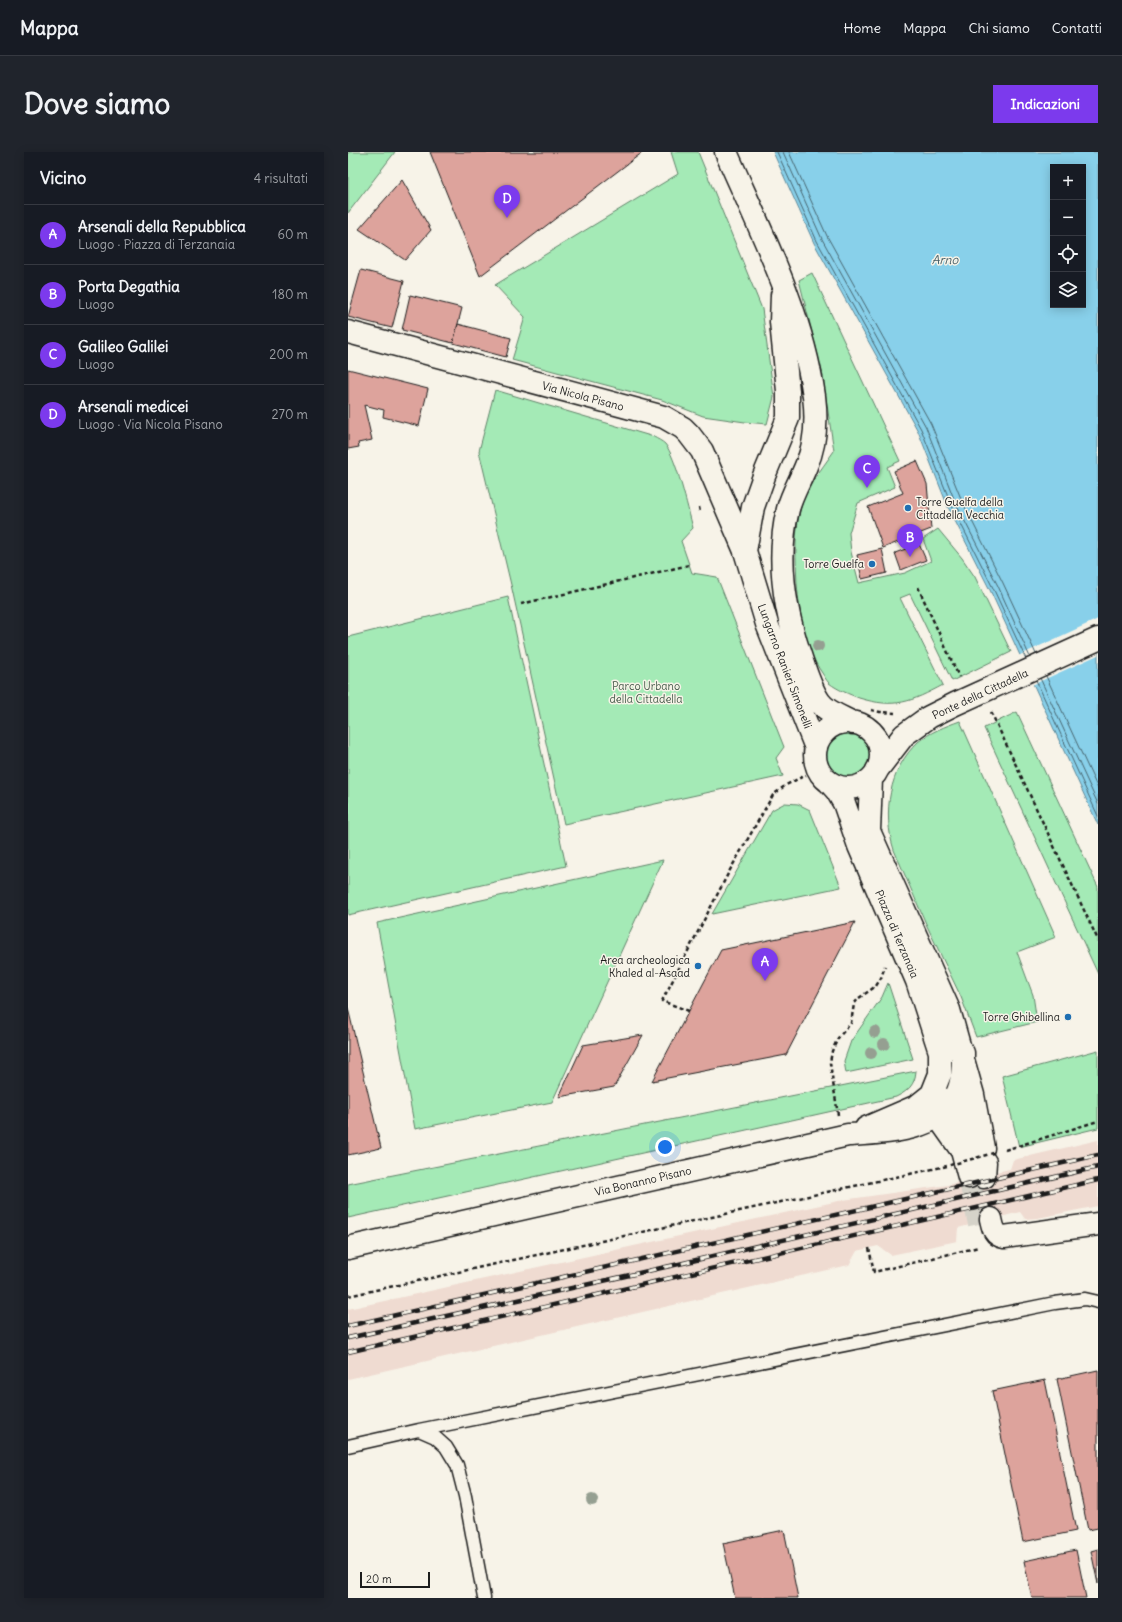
<!DOCTYPE html>
<html lang="it">
<meta charset="utf-8">
<style>
body{margin:0;font-family:Delius,sans-serif;background:#20242c;color:#f1f3f6}
.controls{position:absolute;right:12px;top:12px;display:grid;overflow:hidden;border-radius:0px;box-shadow:0 2px 10px #0003}
.controls button{width:36px;height:36px;display:grid;place-items:center;padding:0;border:0;border-bottom:1px solid #363941;background:#171b24;color:#f1f3f6;font:20px sans-serif}
.scale{position:absolute;left:12px;bottom:10px;width:70px;box-sizing:border-box;padding-left:4px;border:2px solid #1c1c1c;border-top:0;font-size:11px;line-height:14px;white-space:nowrap;color:#1c1c1c;-webkit-text-stroke:3px #f7f3e8;paint-order:stroke}
.you{position:absolute;left:317px;top:995px;width:14px;height:14px;margin:-10px;border:3px solid #fff;border-radius:50%;background:#1a73e8;box-shadow:0 0 0 6px #1a73e833}
.badge{display:grid;place-items:center;width:26px;height:26px;border-radius:50%;background:#7c3aed;color:#fff;font-size:13px;font-weight:700}
.pin{position:absolute;translate:-50% -33px;filter:drop-shadow(0 1px 2px #0008)}
.pin::after{content:'';position:absolute;top:21px;width:14px;height:12px;background:inherit;clip-path:polygon(0 0,100% 0,50% 100%)}
.list{margin:0;padding:0;list-style:none}
h2{display:flex;justify-content:space-between;align-items:center;height:52px;margin:0;padding:0 16px;font-size:17px}
h2 small{font-size:13px;font-weight:400;color:#9ea1a6}
.list li{display:grid;grid-template-columns:26px 1fr auto;gap:12px;align-items:center;box-sizing:border-box;height:60px;padding:0 16px;border-top:1px solid #363941}
.list b{display:block;font-size:15px;white-space:nowrap}
.list p{margin:0;font-size:13px;white-space:nowrap;color:#9ea1a6}
.list em{font-size:13px;font-style:normal;color:#9ea1a6}
.icon{flex:none;width:22px;height:22px;fill:none;stroke:currentColor;stroke-width:2;stroke-linecap:round;stroke-linejoin:round}
.map{position:relative;flex:none;width:750px;height:1446px;overflow:hidden;border-radius:0px}
header{display:flex;align-items:center;gap:24px;box-sizing:border-box;height:56px;padding:0 20px;background:#171b24;border-bottom:1px solid #363941}
header strong{font-size:19px}
nav{display:flex;gap:22px;margin-inline-start:auto;font-size:14px}
.intro{display:flex;align-items:center;justify-content:space-between;box-sizing:border-box;height:96px;padding:0 24px}
h1{margin:0;font-size:28px}
.button{padding:10px 18px;border-radius:0px;background:#7c3aed;color:#fff;font-size:14px;font-weight:700}
main{display:flex;gap:24px;padding:0 24px}
aside{flex:1;background:#171b24;border-radius:0px;box-shadow:0 2px 10px #0003}
.map>svg:first-child{display:block}
.built{fill:#efdbd1}
.green{fill:#a4eab6;stroke:#608369}
.water{fill:#88d0ea;stroke:#5d8898;fill-rule:evenodd}
.pier{fill:#f7f3e8}
.lines{fill:none;stroke-linecap:round;stroke-linejoin:round}
.shore{stroke:#47646e;stroke-width:1}
.building{fill:#dda39c;stroke:#1c1c1c}
.secondary-tunnel{stroke:#d6d3c9;stroke-width:22;stroke-dasharray:22 11;stroke-linecap:butt}
.lane-casing{stroke:#1c1c1c;stroke-width:15}
.street-casing{stroke:#1c1c1c;stroke-width:25}
.secondary-casing{stroke:#1c1c1c;stroke-width:25}
.path{stroke:#1c1c1c;stroke-width:2.5;stroke-dasharray:4 3;stroke-linecap:butt}
.lane{stroke:#f7f3e8;stroke-width:12}
.street{stroke:#f7f3e8;stroke-width:22}
.secondary{stroke:#f7f3e8;stroke-width:22}
.rail-casing{stroke:#1c1c1c;stroke-width:4.5}
.rail{stroke:#f7f3e8;stroke-width:3;stroke-dasharray:9;stroke-linecap:butt}
.path-bridge{stroke:#1c1c1c;stroke-width:2.5;stroke-dasharray:4 3;stroke-linecap:butt}
.tree{fill:#959f91}
.poi-dot{fill:#1f6fb2;stroke:#f7f3e8;stroke-width:1.5}
.labels{text-anchor:middle;dominant-baseline:central;stroke-width:3;stroke-linejoin:round;paint-order:stroke}
.street-label{font-size:11px;fill:#1c1c1c;stroke:#f7f3e8}
.poi-label{font-size:11px;fill:#1c1c1c;stroke:#f7f3e8;text-anchor:end}
.park-label{font-size:11px;fill:#455a4a;stroke:#f7f3e8}
.water-label{font-size:12px;font-style:italic;fill:#425b64;stroke:#f7f3e8}
</style>
<header>
<strong>Mappa</strong>
<nav><a>Home</a><a>Mappa</a><a>Chi siamo</a><a>Contatti</a></nav>
</header>
<div class="intro"><h1>Dove siamo</h1><a class="button">Indicazioni</a></div>
<main>
<aside>
<h2>Vicino<small>4 risultati</small></h2>
<ul class="list">
<li><span class="badge">A</span><div><b>Arsenali della Repubblica</b><p>Luogo · Piazza di Terzanaia</p></div><em>60 m</em></li>
<li><span class="badge">B</span><div><b>Porta Degathia</b><p>Luogo</p></div><em>180 m</em></li>
<li><span class="badge">C</span><div><b>Galileo Galilei</b><p>Luogo</p></div><em>200 m</em></li>
<li><span class="badge">D</span><div><b>Arsenali medicei</b><p>Luogo · Via Nicola Pisano</p></div><em>270 m</em></li>
</ul>
</aside>
<div class="map">
<svg width="750" height="1446" viewBox="0 0 750 1446">
<rect width="100%" height="100%" fill="#f7f3e8"/>
<filter id="ink" filterUnits="userSpaceOnUse"><feTurbulence type="fractalNoise" baseFrequency=".025" numOctaves="2"/><feDisplacementMap in="SourceGraphic" scale="8" xChannelSelector="R" yChannelSelector="G"/><feConvolveMatrix kernelMatrix="1 2 1 2 8 2 1 2 1" color-interpolation-filters="sRGB"/></filter>
<g filter="url(#ink)">
<path class="built" d="M750 988V1054L690 1066 677 1067 672 1060 610 1076 609 1089 543 1103 530 1094 509 1099 501 1113 0 1227V1157L495 1048 600 1033 633 1023 662 1017 665 1008Z"/>
<path class="green" d="M0 0H47L0 61Z
M323 0H350L414 157 426 245 419 272 397 270 355 264 314 248 164 208 177 165 147 133 330 22Z
M464 121 552 309 539 315 547 335 510 351 501 381 503 400 511 431 557 421 583 409 575 387 590 377 614 406 627 425 663 500 604 529 562 442 552 446 595 533C563 550 547 557 511 546 501 542 490 538 481 531 478 528 476 524 474 521 456 495 452 463 449 432 448 407 446 384 452 359 457 336 473 318 486 299L474 220 451 128Z
M147 238 306 285C309 287 314 289 317 292 328 305 340 357 345 376L333 389 344 421 369 425 436 595 428 606 435 624 216 672 164 437 131 299Z
M160 445 218 714 0 763V485Z
M669 560 750 735V822L636 576Z
M612 569 708 785 669 800 685 843 689 870 628 885 613 845 579 774 546 698C534 661 541 617 570 590 582 580 598 574 612 569Z
M499 577C515 578 524 587 527 603L514 626C475 642 456 587 499 577Z
M437 651 450 652 462 658 493 735 364 762 424 658Z
M315 708 204 950 67 977 29 771Z
M540 831 565 907 498 921 496 909 503 889 534 845Z
M750 898V976L671 995 654 924Z
M568 919C567 933 560 939 548 945L0 1066V1032Z"/>
<path class="water" d="M425 0H750V673L642 438 600 355 570 279 466 91ZM705 15H735V153H705Z"/>
<path class="pier" d="M750 467V503L684 533 670 504Z"/>
<g class="lines">
<path class="shore" d="M429 0 469 89 573 277 604 354 645 436 678 507
M435 0 474 87 578 275 608 352 650 434 682 505
M441 0 479 84 583 272 614 349 655 431 688 502
M698 524 750 637
M692 526 750 652
M688 528 750 664"/>
</g>
<path class="building" d="M82 0H295L132 124Z
M54 28 83 78 57 108 11 77Z
M13 118 56 129 44 176 0 165Z
M62 143 114 156 105 191 54 178Z
M110 172 163 186 158 205 105 191Z
M0 217 80 237 71 274 35 265 36 258 16 253 24 288 10 291 11 295 0 297Z
M569 309 579 332 583 377 535 396 520 355 555 341 546 319Z
M571 392 578 408 553 418 547 401Z
M534 397 539 421 514 427 509 403Z
M507 770 438 903 304 929 373 798Z
M0 856 33 996 0 1003Z
M295 883 266 935 211 945 235 893Z
M750 1218V1376L740 1378 709 1227Z
M697 1228 728 1379 675 1390 644 1239Z
M436 1378 450 1446H387L375 1391Z
M750 1397V1432L743 1399Z
M728 1398 738 1446H684L676 1409Z"/>
<g class="lines">
<path class="secondary-tunnel" d="M621 1025 631 1072"/>
<g class="lane-casing">
<path id="lane" d="M71 1278 707 1151 737 1147 750 1150
M0 1294 71 1278 87 1285 98 1295 109 1313 117 1344 136 1446"/>
</g>
<g class="street-casing">
<path id="street" d="M0 180 316 265 335 276 341 282 354 299 397 399"/>
</g>
<g class="secondary-casing">
<path id="secondary" d="M378 0C412 78 454 159 466 244 469 268 468 292 458 314 452 329 444 342 440 357 428 407 436 456 452 503 457 518 462 535 471 549 478 560 494 565 505 571
M434 143 433 170 440 239V266L416 324 405 355 397 399 419 472 468 596
M467 603a33 33 0 1 1 66 0a33 33 0 1 1-66 0Z
M529 618 556 583 581 565 607 552 750 487
M523 627 521 679 601 858 625 943 635 996
M480 629 489 639 496 651 511 694 569 829 592 900V922L584 942V950L585 958 614 999 621 1025
M518 976 569 954 584 942C611 952 616 971 624 995
M636 1025 637 1010
M643 1067C645 1076 646 1083 656 1085L750 1072
M0 1096 500 983C535 981 590 980 608 944 615 930 615 915 615 901"/>
</g>
<path class="path" d="M351 355 352 360
M570 435 611 525
M173 452 341 413
M523 558 532 560 547 561
M643 560 750 788
M341 859 314 849 382 718 425 643 438 633 458 623
M490 963 482 911 484 899 490 886 503 871 506 852 511 846 528 834 533 826 537 814
M657 998 750 969
M521 1096 526 1120 631 1095
M0 1144 594 1015"/>
<use href="#lane" class="lane"/>
<use href="#street" class="street"/>
<use href="#secondary" class="secondary"/>
<g class="rail-casing">
<path id="rail" d="M0 1174 750 1003
M0 1186 331 1112 750 1015
M0 1200 750 1028"/>
</g>
<use href="#rail" class="rail"/>
<path class="path-bridge" d="M595 1015 649 1000"/>
</g>
<g class="tree">
<circle cx="470" cy="494" r="6"/>
<circle cx="527" cy="880" r="6"/>
<circle cx="536" cy="892" r="6"/>
<circle cx="523" cy="901" r="6"/>
<circle cx="244" cy="1348" r="6"/>
</g>
</g>
<g class="poi-dot">
<circle cx="560" cy="356" r="4"/>
<circle cx="524" cy="412" r="4"/>
<circle cx="350" cy="814" r="4"/>
<circle cx="720" cy="865" r="4"/>
</g>
<g class="labels">
<g class="street-label">
<text transform="translate(235 244) rotate(15)">Via Nicola Pisano</text>
<text transform="translate(437 514) rotate(69)">Lungarno Ranieri Simonelli</text>
<text transform="translate(632 542) rotate(-25)">Ponte della Cittadella</text>
<text transform="translate(549 782) rotate(67)">Piazza di Terzanaia</text>
<text transform="translate(295 1029) rotate(-13)">Via Bonanno Pisano</text>
</g>
<g class="poi-label">
<text x="568" y="350" text-anchor="start">Torre Guelfa della<tspan x="568" dy="13">Cittadella Vecchia</tspan></text>
<text x="516" y="412">Torre Guelfa</text>
<text x="342" y="808">Area archeologica<tspan x="342" dy="13">Khaled al-Asaad</tspan></text>
<text x="712" y="865">Torre Ghibellina</text>
</g>
<g class="park-label">
<text x="298" y="534">Parco Urbano<tspan x="298" dy="13">della Cittadella</tspan></text>
</g>
<g class="water-label">
<text x="597" y="107">Arno</text>
</g>
</g>
</svg>
<div class="controls">
<button>+</button>
<button>−</button>
<button><svg class="icon" aria-label="locate" viewBox="0 0 24 24"><circle cx="12" cy="12" r="6"/><path d="M12 2v4M12 18v4M2 12h4M18 12h4"/></svg></button>
<button><svg class="icon" aria-label="layers" viewBox="0 0 24 24"><path d="M12 4l9 5-9 5-9-5zM3 14l9 5 9-5"/></svg></button>
</div>
<div class="scale">20 m</div>
<div class="you"></div>
<div class="pin badge" style="left:417px;top:829px">A</div>
<div class="pin badge" style="left:562px;top:405px">B</div>
<div class="pin badge" style="left:519px;top:336px">C</div>
<div class="pin badge" style="left:159px;top:66px">D</div>
</div>
</main>
